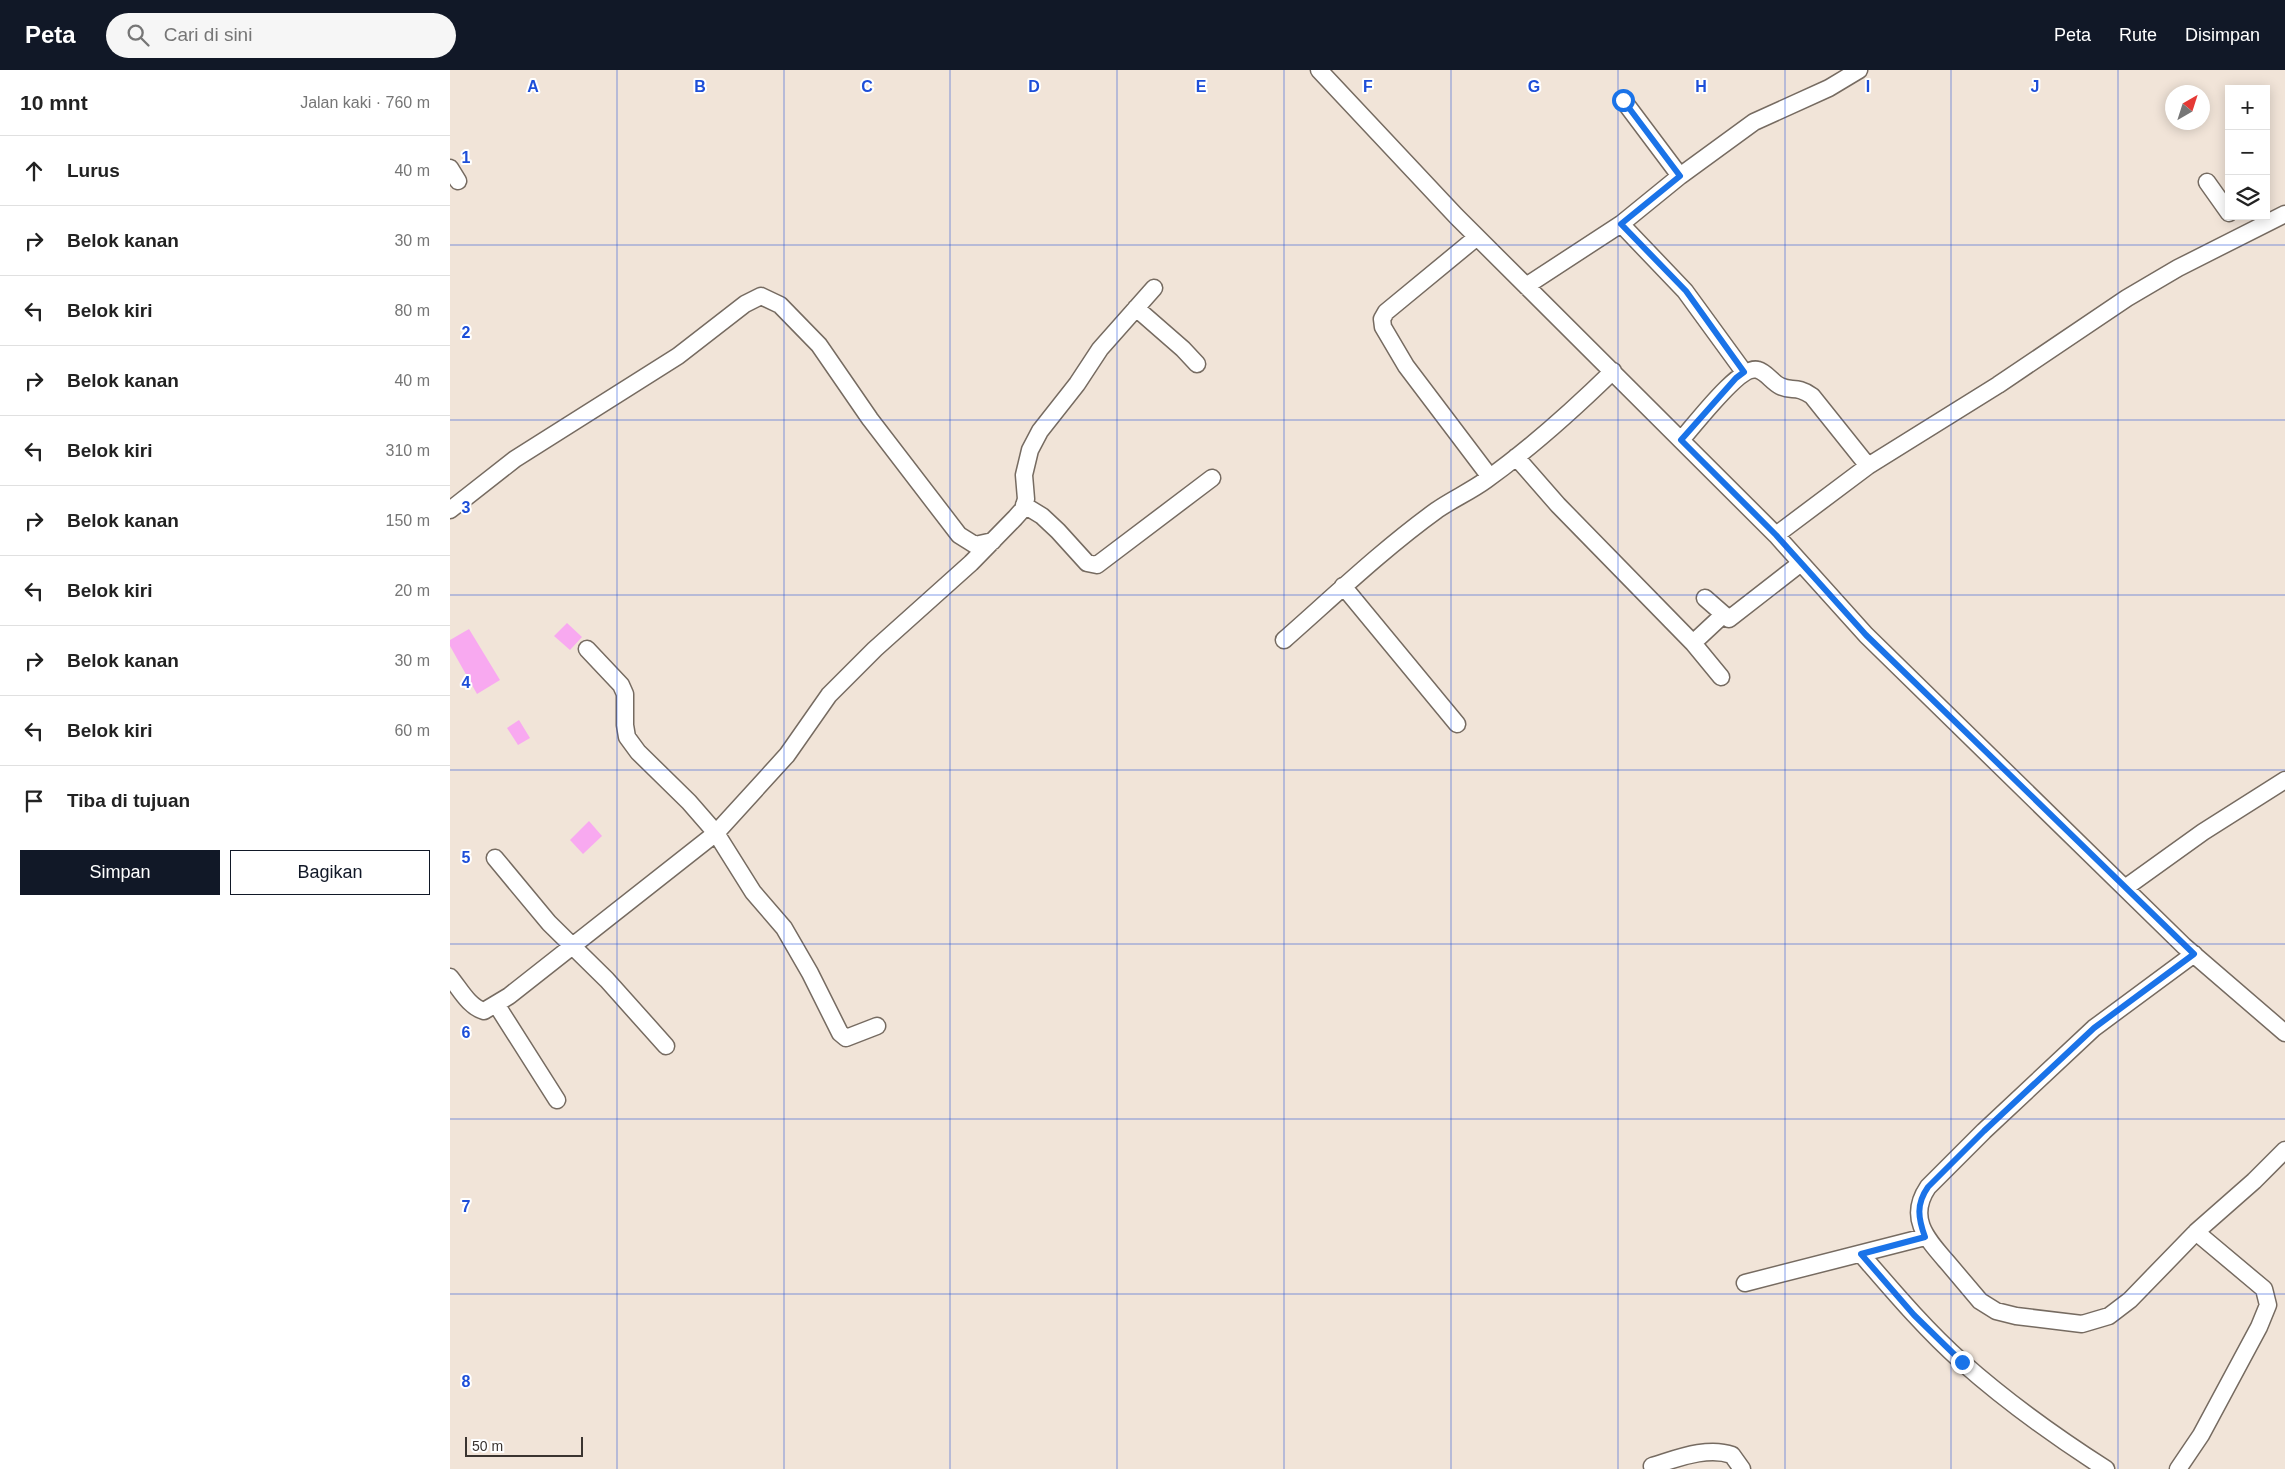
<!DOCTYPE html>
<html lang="id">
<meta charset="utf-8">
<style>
body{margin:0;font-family:Arial,sans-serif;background:#f6f6f6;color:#222}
.controls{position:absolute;right:15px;top:15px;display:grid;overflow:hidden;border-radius:0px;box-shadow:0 2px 12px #0003}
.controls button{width:45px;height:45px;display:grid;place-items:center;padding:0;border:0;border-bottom:1px solid #e0e0e0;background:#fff;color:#222;font:25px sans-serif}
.compass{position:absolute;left:1715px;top:15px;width:45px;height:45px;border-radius:50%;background:#fff;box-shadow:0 2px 12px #0003;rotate:39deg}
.scale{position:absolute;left:15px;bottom:12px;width:118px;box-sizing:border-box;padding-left:5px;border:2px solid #3a3430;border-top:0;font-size:14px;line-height:18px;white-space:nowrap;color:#3a3430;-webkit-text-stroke:4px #fff;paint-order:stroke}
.stop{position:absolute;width:15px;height:15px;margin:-11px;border:4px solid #1a73e8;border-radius:50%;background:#fff}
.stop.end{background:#1a73e8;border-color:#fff;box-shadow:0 1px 5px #0008}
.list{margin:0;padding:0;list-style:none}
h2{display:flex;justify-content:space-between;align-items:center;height:65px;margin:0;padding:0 20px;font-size:21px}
h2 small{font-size:16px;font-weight:400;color:#767676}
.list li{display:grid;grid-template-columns:32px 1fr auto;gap:15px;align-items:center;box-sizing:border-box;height:70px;padding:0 20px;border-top:1px solid #e0e0e0}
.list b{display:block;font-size:19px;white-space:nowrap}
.list em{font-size:16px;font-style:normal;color:#767676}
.actions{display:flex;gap:10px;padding:15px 20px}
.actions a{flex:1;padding:11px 0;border:1px solid #111827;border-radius:0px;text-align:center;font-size:18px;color:#111827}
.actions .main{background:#111827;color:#fff}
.icon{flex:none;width:28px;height:28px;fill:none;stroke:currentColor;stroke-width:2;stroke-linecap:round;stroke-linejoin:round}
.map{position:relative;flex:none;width:1835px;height:1399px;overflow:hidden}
header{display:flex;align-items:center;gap:30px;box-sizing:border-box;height:70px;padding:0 25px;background:#111827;color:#fff}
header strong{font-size:24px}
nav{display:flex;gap:28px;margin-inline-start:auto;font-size:18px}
.search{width:350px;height:45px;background:#f6f6f6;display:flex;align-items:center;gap:12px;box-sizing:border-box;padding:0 18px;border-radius:28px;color:#767676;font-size:19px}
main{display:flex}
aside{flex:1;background:#fff}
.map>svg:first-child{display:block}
.building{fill:#f8a9f0}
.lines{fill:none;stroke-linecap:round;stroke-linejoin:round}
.minor-casing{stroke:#766b61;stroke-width:19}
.minor{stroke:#fff;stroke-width:16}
.route{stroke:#1a73e8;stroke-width:6}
.grid{fill:none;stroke:#1d4ed8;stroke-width:1;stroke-opacity:0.55}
.grid-label{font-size:16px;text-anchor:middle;font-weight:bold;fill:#1d4ed8;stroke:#fff;stroke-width:4;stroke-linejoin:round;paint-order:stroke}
</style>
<header>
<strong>Peta</strong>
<div class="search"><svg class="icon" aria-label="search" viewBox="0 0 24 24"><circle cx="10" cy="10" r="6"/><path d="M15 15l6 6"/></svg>Cari di sini</div>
<nav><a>Peta</a><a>Rute</a><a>Disimpan</a></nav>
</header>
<main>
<aside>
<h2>10 mnt<small>Jalan kaki · 760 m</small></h2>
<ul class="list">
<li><svg class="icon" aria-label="ahead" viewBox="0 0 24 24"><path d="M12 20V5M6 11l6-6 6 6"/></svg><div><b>Lurus</b></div><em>40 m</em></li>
<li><svg class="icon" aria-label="right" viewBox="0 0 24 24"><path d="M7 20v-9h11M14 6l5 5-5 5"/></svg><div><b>Belok kanan</b></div><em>30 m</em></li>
<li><svg class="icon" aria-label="left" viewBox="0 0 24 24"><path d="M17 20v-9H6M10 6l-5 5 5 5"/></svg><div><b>Belok kiri</b></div><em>80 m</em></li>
<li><svg class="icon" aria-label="right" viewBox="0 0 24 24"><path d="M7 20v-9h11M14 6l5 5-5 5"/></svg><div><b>Belok kanan</b></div><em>40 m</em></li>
<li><svg class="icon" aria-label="left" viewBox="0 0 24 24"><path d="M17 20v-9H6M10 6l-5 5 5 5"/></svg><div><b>Belok kiri</b></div><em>310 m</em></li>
<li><svg class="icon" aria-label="right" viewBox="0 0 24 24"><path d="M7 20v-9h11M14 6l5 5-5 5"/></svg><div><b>Belok kanan</b></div><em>150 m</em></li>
<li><svg class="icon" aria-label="left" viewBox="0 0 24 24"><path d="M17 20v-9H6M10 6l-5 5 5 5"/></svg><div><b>Belok kiri</b></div><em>20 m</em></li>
<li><svg class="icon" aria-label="right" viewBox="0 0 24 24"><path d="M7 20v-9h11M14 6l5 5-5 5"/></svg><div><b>Belok kanan</b></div><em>30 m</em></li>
<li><svg class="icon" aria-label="left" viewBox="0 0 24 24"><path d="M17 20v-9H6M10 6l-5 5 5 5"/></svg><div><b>Belok kiri</b></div><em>60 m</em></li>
<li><svg class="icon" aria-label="arrive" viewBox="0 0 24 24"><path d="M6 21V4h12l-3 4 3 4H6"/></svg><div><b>Tiba di tujuan</b></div></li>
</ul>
<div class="actions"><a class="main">Simpan</a><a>Bagikan</a></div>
</aside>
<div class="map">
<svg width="1835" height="1399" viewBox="0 0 1835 1399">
<rect width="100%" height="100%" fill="#f1e4d8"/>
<path class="building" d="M117 553 132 567 120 580 104 566Z
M19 559 50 610 27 624 0 576V570Z
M69 650 80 668 68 675 57 658Z
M139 751 152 766 133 784 120 770Z"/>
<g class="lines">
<g class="minor-casing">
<path id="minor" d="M869 0 1006 146 1326 465 1416 565 1734 876 1835 963
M1173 30 1230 106
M0 98 8 111
M1757 112 1779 143
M1171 154 1235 221 1294 302
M1027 167 936 242 932 249 933 257 956 296 1040 407
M1076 216 1171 154 1230 106 1304 52 1379 18 1409 0
M686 238 733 279 747 294
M1231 370C1244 356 1290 294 1308 300 1316 302 1322 312 1330 316 1342 322 1346 315 1362 326L1418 396
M1066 387 1108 435 1243 573 1273 545
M574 435 592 446 608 461 637 493 647 495 762 408
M0 440 65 389 228 286 295 234 311 226 330 235 369 275 420 349 509 465 525 475 543 471
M1326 465 1418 396 1548 315 1677 228 1728 198 1835 144
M893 516 1007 654
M1255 528 1279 549 1351 493
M834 570C884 526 933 479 987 440 1003 429 1021 421 1036 410 1081 378 1123 340 1163 301
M1243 573 1271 607
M137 579 171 615 175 624V655L177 667 188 682 239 732 266 763 303 822 334 858 360 903 390 963 396 968 427 956
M45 788 99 853 157 910 216 976
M1675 818 1753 762 1835 710
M1744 884 1644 958 1534 1061 1478 1117C1457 1148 1477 1169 1497 1192 1508 1205 1519 1218 1530 1231L1546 1241 1566 1246 1632 1254 1659 1246 1680 1230 1746 1162 1804 1111 1835 1080
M0 907C10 919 19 937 34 941L59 926 266 763 337 685 379 625 425 579 521 493 565 448 573 439 576 429 574 405 580 380 590 361 627 314 650 279 704 218
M46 934 107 1030
M1411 1184C1443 1221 1475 1259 1512 1292 1557 1332 1606 1367 1656 1399
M1295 1213 1475 1167
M1202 1396C1226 1389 1257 1376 1282 1385L1292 1399
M1728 1399 1751 1365 1809 1257 1818 1235 1814 1219 1746 1162"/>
</g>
<use href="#minor" class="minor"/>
</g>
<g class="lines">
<path class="route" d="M1173 30 1230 106 1171 154 1236 221 1294 302 1286 308 1231 370 1326 465 1416 565 1744 884 1644 958 1534 1061 1478 1117C1466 1134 1468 1148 1475 1167L1411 1184 1464 1245 1512 1292"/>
</g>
<path class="grid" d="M167 0V1399M334 0V1399M500 0V1399M667 0V1399M834 0V1399M1001 0V1399M1168 0V1399M1335 0V1399M1501 0V1399M1668 0V1399M0 175H1835M0 350H1835M0 525H1835M0 700H1835M0 874H1835M0 1049H1835M0 1224H1835"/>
<g class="grid-label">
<text x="83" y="22">A</text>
<text x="250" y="22">B</text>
<text x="417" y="22">C</text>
<text x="584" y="22">D</text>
<text x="751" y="22">E</text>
<text x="918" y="22">F</text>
<text x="1084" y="22">G</text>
<text x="1251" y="22">H</text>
<text x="1418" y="22">I</text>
<text x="1585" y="22">J</text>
<text x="16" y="93">1</text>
<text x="16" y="268">2</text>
<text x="16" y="443">3</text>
<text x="16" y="618">4</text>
<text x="16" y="793">5</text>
<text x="16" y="968">6</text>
<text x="16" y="1142">7</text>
<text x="16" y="1317">8</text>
</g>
</svg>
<div class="controls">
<button>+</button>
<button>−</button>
<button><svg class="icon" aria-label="layers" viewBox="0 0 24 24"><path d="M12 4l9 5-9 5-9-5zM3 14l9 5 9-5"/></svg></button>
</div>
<svg class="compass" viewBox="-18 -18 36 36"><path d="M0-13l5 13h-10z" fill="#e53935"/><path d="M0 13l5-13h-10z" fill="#767676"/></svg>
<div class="scale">50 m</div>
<div class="stop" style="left:1173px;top:30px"></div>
<div class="stop end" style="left:1512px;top:1292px"></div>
</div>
</main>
